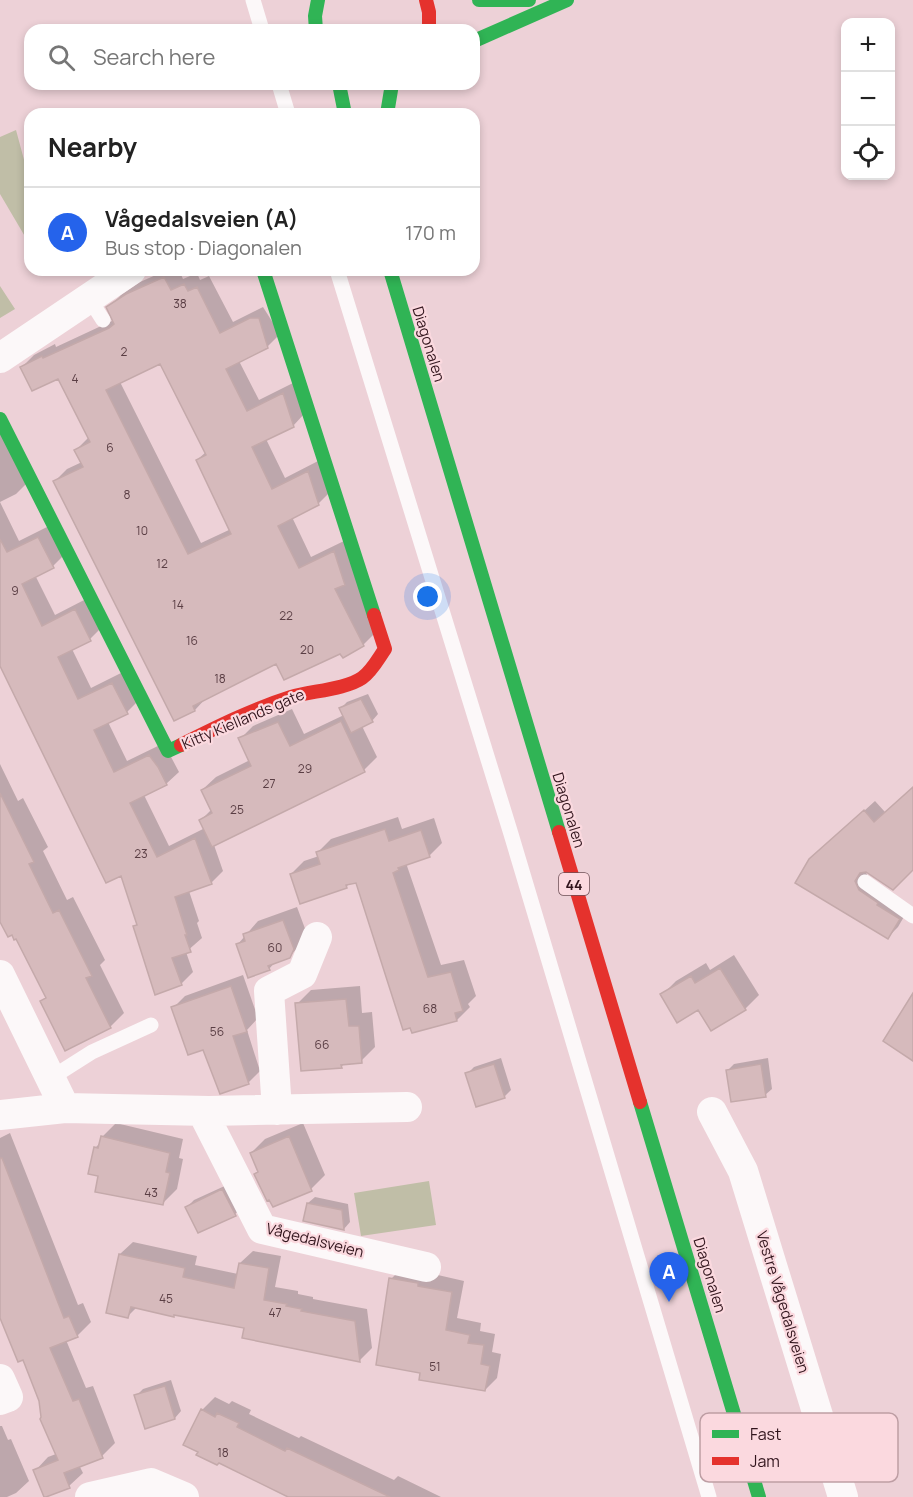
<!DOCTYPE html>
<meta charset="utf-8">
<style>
body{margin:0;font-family:Manrope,sans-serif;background:#f2f2f2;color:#222}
.controls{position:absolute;right:18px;top:18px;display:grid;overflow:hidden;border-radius:12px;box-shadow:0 3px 9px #0003}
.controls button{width:54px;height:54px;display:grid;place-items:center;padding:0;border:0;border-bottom:2px solid #e0e0e0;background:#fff;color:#222;font:30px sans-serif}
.you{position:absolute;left:428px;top:597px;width:21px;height:21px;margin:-15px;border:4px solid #fff;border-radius:50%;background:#1a73e8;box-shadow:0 0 0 9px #1a73e833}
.badge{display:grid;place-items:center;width:39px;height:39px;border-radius:50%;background:#2563eb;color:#fff;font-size:20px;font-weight:700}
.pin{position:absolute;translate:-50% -50px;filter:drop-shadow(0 2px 3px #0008)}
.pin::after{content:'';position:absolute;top:32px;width:21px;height:18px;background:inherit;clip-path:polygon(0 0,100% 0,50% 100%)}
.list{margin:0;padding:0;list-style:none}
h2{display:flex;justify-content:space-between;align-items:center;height:78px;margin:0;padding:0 24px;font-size:26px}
h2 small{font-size:20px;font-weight:400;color:#767676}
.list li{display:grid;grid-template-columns:39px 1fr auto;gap:18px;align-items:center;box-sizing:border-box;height:90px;padding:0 24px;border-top:2px solid #e0e0e0}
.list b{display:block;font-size:22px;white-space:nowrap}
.list p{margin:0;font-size:20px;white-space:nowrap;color:#767676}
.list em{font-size:20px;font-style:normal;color:#767676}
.icon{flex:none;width:33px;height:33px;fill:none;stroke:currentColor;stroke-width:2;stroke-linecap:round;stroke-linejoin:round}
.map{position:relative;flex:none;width:913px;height:1497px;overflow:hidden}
.search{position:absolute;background:#fff;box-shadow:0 3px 9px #0003;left:24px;top:24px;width:456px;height:66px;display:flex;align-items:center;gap:15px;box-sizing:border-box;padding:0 21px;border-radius:18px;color:#767676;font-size:22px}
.panel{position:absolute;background:#fff;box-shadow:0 3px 9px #0003;left:24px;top:108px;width:456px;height:168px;border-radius:18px}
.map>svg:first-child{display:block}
.green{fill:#c0bea7}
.shadow{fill:#0003;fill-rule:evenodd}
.building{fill:#d6babc;stroke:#c4a9aa;stroke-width:1.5;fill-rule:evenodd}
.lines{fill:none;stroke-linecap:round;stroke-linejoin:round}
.lane{stroke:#fcf8f9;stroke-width:15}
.street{stroke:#fcf8f9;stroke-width:30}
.fast{stroke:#30b455;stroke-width:14}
.jam{stroke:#e5322d;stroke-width:14}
.labels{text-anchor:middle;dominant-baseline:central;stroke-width:4.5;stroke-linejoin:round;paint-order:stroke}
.number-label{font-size:12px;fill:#5a3e44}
.shield{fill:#fbd9df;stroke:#6e4f56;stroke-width:1.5}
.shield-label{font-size:14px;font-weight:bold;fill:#31141c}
.street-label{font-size:15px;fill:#31141c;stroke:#fbd9df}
.key{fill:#fbd9df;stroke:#be9ea4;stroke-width:1.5}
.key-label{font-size:16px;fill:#31141c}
</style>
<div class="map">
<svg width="913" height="1497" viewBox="0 0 913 1497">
<rect width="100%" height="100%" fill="#edd1d7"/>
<path class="green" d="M16 130 30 182V245L0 194V137Z
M0 286 15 309 0 318Z
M429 1181 436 1225 361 1236 354 1193Z"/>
<path class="shadow" d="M167 270H179L183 279 197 273 200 280 209 276 233 322 263 307 280 334 267 347 239 361 259 400 295 382 305 413 293 426 266 439 285 478 320 460 330 492 318 504 292 517 311 557 346 540 375 633 363 645 277 662 207 697 195 710 175 719 54 482 67 469 82 462 76 450 89 437 59 377 22 367 34 355 55 344 56 347 114 320 108 308 121 295 140 282ZM161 362 206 452 197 460 231 529 201 543 120 382Z
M0 424 29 481 16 494 0 502Z
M0 502 19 541 51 525 65 554 53 566 35 575 55 615 88 598 102 627 90 639 72 649 91 688 125 671 139 700 127 712 108 722 127 761 162 744 170 755 179 772 166 784 144 795 169 846 205 828 201 820 212 809 202 790 216 777 250 760 240 739 253 726 292 709 304 734 344 715 341 708 347 702 368 694 378 714 372 721 362 726 377 757 364 770 214 845 223 871 211 883 189 891 199 921 197 923 202 938 186 952 193 972 181 984 134 927 138 923 121 874 0 663Z
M0 764 18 801 23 798 48 847 43 851 67 900 73 897 105 960 100 965 124 1013 110 1027 42 1001 47 997 17 937 0 918Z
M913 788V868L865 870 869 879 909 908 898 927 888 937 822 849 875 801 885 812Z
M398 817 402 829 434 818 442 843 429 856 406 863 441 965 464 960 476 996 468 1004 470 1007 457 1020 357 881 350 883 346 887 291 874 304 861 319 856 318 852 331 839Z
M297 907 307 934 303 942 289 957 276 961 269 969 238 944 258 921Z
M734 955 759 995 745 1009 699 1008 662 995 676 981 706 963 710 970Z
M243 975 258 1018 247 1030 260 1071 248 1083 204 1048 173 1008 185 996Z
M360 986 362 1013 372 1012 375 1047 361 1061 345 1063 341 1067 297 1004 311 990Z
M501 1058 511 1090 504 1097 467 1074 474 1067Z
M768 1058 772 1089 765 1095 728 1070 734 1064Z
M116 1123 183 1139 179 1158 183 1159 177 1189 163 1203 100 1175 95 1148 101 1142 102 1137Z
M303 1123 325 1175 311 1189 259 1171 251 1153 265 1139Z
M10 1133 78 1305 83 1303 91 1322 77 1336 66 1340 86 1388 93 1386 115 1443 102 1456 79 1465 83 1473 69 1486 35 1471 48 1457 56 1454 41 1401 24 1358 0 1313V1138Z
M229 1184 242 1208 235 1214 187 1207 194 1200Z
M315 1197 348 1204 350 1222 344 1229 308 1203Z
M133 1242 197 1256 195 1265 238 1274 240 1263 253 1251 281 1256 275 1287 298 1291V1294L313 1297V1299L367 1309 372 1348 359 1361 245 1327 137 1307 128 1316 120 1254Z
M403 1267 464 1281 457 1318 481 1323 480 1331 495 1334 492 1352 501 1354 497 1378 485 1390 422 1372 391 1279Z
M171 1380 181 1411 175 1418 146 1427 136 1396 143 1389Z
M215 1397 229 1404 232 1401 251 1410 249 1414 299 1438 301 1436 394 1480 398 1476 441 1497H292L202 1410Z
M0 1426H2L8 1440 11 1439 29 1481 16 1493 7 1497H0Z"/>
<path class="building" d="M164 277 171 290 184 284 188 291 197 287 220 333 250 318H259L268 348 226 369 247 411 283 393 294 427 252 447 272 489 308 471 319 505 278 526 299 568 334 551 345 585 335 589 364 646 343 658 340 654 284 680 276 664 193 706 195 711 174 721 53 481 83 467 74 450 90 442 58 379 32 391 20 367 42 356 43 358 109 328 114 324 106 307 126 294ZM160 364 206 455 196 460 231 534 188 554 106 390Z
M38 537 54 568 22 584 42 626 75 609 91 641 58 657 78 699 112 683 128 714 94 730 114 772 149 755 158 767 167 785 130 803 157 857 195 838 212 884 175 897 187 935H185L191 952 172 958 182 985 155 995 133 926 137 925 121 876 106 883 0 666V539L7 552Z
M361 699 373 722 351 733 339 708Z
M341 721 365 772 212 847 199 820 212 813 201 790 251 766 238 738 278 722 290 746Z
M913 787V870L893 890 866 872 860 873 855 881 859 890 878 903 877 905 900 919 888 939 795 883 809 859 864 810 874 822Z
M0 793 34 862 29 864 53 913 59 910 92 976 86 978 111 1028 65 1051 40 1001 46 998 16 939 14 940 12 935 8 937 0 922Z
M385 829 389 841 421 830 430 857 398 868 399 870 393 873 428 977 451 972 463 1011 455 1013 457 1021 412 1033 410 1028 403 1030 356 883 346 885 347 888 300 904 290 874 320 864 316 852Z
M283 920 294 949 290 958 268 966 270 970 248 978 236 944 245 941 243 934Z
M720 968 746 1010 711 1031 698 1010 677 1023 660 994 691 976 695 983Z
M231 986 247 1032 233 1036 249 1084 220 1094 203 1050 188 1055 171 1007Z
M913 993V1061L883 1041Z
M346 999 349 1026H359L362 1063 341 1065 342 1068 301 1071 295 1003Z
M494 1064 505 1098 476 1107 465 1073Z
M761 1064 766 1097 731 1102 726 1070Z
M101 1136 170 1153 166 1172 170 1173 163 1205 95 1192 98 1176 88 1174 94 1147 98 1148Z
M289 1136 312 1191 273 1207 269 1200 267 1201 254 1174 258 1172 250 1153Z
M0 1158H2L64 1318 69 1316 78 1337 50 1348 73 1401 79 1399 103 1458 64 1473 70 1488 46 1497H44L33 1470 58 1460 40 1419 41 1417 39 1401 23 1360 18 1362 0 1318Z
M222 1189 236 1216 198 1233 185 1207Z
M307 1203 342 1210 344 1230 303 1221Z
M119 1254 185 1268 183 1277 234 1288 239 1263 269 1268 264 1300 287 1304 286 1306 302 1309 301 1311 355 1321 360 1362 242 1338 244 1328 174 1315V1317L131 1307 128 1318 106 1313Z
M389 1278 418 1283V1286L452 1292 446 1330 470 1335 468 1343 484 1345 481 1364 490 1366 485 1391 419 1380 420 1373 376 1365Z
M165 1386 175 1419 145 1429 134 1395Z
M201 1409 215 1417 217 1413 239 1423 237 1427 285 1451 287 1448 390 1497H288L219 1463 217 1465 196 1455 198 1452 183 1445Z"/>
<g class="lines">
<path class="lane" d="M253 0 262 30
M279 84 288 114
M337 270 511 834 709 1497
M89 298 103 320
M865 882 913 916
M51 1078 92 1052 151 1025"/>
<path class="street" d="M0 358 131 270
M0 975 65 1108
M277 1110 269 991 302 974 317 937
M202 1111 262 1229 426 1267
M712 1112 743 1171 843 1497
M0 1115 65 1108 209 1111 407 1107
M0 1379 8 1397 0 1400
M90 1497 151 1483 184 1497"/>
<path class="fast" d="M479 0H529
M316 30 315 16 318 0
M474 41 567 0
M339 84 345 114
M387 114 392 84
M263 270 374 615
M390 270 559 832
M0 419 168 751 181 745
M640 1102 759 1497"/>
<path class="jam" d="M426 0 429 12V30
M181 745C217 727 253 709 291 697 312 691 346 689 362 678 372 671 378 659 385 649L374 615
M559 832 640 1102"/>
</g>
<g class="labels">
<g class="number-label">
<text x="180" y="303">38</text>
<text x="124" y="351">2</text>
<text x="75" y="378">4</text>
<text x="110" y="447">6</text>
<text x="127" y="494">8</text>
<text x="142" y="530">10</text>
<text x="162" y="563">12</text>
<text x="15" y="590">9</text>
<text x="178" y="604">14</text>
<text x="286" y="615">22</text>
<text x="192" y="640">16</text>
<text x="307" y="649">20</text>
<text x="220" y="678">18</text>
<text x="305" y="768">29</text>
<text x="269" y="783">27</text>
<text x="237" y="809">25</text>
<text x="141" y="853">23</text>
<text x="275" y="947">60</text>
<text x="430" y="1008">68</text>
<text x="217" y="1031">56</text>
<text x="322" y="1044">66</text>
<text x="151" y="1192">43</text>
<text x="166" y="1298">45</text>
<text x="275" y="1312">47</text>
<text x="435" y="1366">51</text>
<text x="223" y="1452">18</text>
</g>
<rect class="shield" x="559" y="873" width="30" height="22" rx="4.5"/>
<g class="shield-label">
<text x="574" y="884">44</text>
</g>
<g class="street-label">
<text transform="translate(429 344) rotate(73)">Diagonalen</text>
<text transform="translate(243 719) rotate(-23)">Kitty Kiellands gate</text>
<text transform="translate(569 810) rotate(73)">Diagonalen</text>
<text transform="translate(315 1240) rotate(14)">Vågedalsveien</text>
<text transform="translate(710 1275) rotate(73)">Diagonalen</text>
<text transform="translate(783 1302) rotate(73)">Vestre Vågedalsveien</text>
</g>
</g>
<rect x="700" y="1413" width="198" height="69" rx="9" class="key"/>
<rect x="712" y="1430" width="27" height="8" fill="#30b455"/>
<rect x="712" y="1457" width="27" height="8" fill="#e5322d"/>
<g class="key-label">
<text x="750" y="1440">Fast</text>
<text x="750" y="1467">Jam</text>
</g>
</svg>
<div class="controls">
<button>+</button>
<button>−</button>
<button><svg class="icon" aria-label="locate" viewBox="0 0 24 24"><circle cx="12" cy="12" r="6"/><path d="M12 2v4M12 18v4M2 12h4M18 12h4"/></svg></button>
</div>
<div class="you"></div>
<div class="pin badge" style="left:669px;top:1302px">A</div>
<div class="search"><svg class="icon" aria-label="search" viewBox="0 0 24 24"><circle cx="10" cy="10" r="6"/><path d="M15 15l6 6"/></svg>Search here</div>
<section class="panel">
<h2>Nearby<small></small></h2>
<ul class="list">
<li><span class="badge">A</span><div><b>Vågedalsveien (A)</b><p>Bus stop · Diagonalen</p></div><em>170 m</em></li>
</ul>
</section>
</div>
